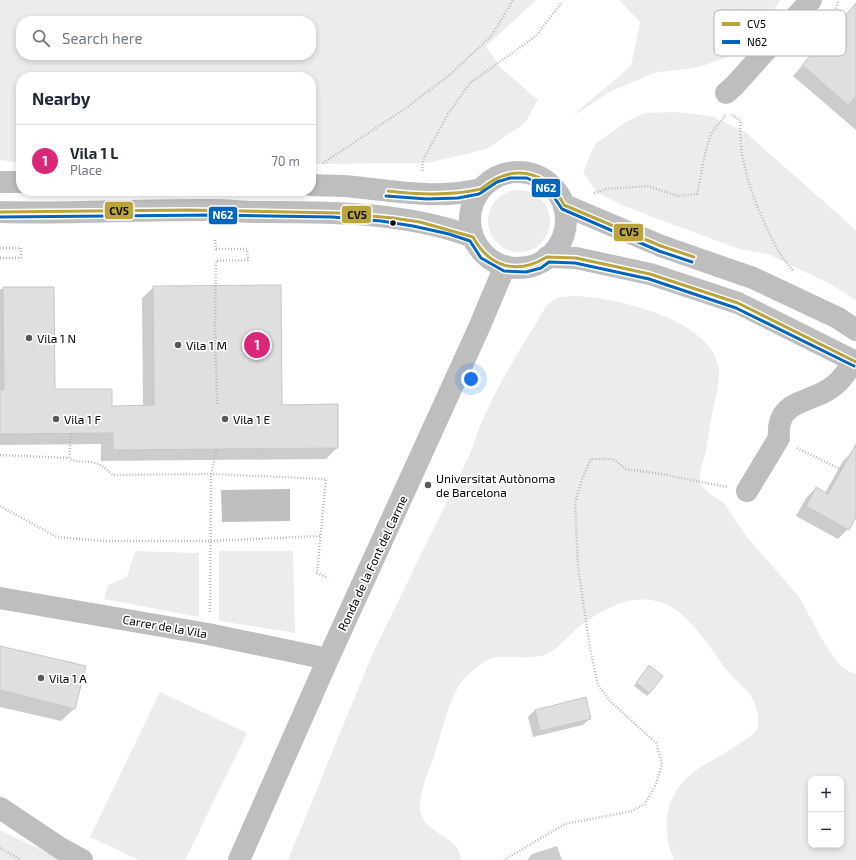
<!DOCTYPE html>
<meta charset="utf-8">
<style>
body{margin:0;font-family:"Exo 2",sans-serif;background:#f6f6f7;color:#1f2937}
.controls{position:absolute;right:12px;bottom:12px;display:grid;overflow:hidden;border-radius:8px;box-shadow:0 2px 6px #0003}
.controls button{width:36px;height:36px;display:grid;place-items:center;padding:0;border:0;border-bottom:1px solid #e0e1e3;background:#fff;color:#1f2937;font:20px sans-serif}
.you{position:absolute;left:471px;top:379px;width:14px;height:14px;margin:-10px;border:3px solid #fff;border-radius:50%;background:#1a73e8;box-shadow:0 0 0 6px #1a73e833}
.badge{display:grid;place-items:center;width:26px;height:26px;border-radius:50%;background:#db2777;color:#fff;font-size:13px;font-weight:700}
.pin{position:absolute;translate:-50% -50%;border:2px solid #fff;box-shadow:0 1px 4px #0006}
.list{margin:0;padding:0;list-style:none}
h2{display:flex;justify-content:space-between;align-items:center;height:52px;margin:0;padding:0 16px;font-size:17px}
h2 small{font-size:13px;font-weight:400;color:#747a83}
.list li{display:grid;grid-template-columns:26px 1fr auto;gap:12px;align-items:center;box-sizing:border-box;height:72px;padding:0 16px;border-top:1px solid #e0e1e3}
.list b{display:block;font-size:15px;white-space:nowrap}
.list p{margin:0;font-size:13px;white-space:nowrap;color:#747a83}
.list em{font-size:13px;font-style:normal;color:#747a83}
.icon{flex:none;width:22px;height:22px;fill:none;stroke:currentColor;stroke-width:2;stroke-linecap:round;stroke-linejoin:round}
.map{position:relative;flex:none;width:856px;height:860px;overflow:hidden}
.search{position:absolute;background:#fff;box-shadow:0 2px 6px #0003;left:16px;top:16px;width:300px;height:44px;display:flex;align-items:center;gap:10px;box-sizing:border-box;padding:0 14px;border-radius:16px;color:#747a83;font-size:15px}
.panel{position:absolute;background:#fff;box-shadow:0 2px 6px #0003;left:16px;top:72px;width:300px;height:124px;border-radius:16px}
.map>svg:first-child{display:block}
.green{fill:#ececec;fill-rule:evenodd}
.water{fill:#bfbfbf}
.shadow{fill:#0003}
.building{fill:#dfdfdf;stroke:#c7c7c7}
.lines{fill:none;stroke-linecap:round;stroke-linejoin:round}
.path{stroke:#b9b9b9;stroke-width:2.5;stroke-dasharray:1 2;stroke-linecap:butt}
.minor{stroke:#bebebe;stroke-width:22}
.bus-1-casing{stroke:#fff;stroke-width:6}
.bus-2-casing{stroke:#fff;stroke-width:6}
.bus-1{stroke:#bba43b;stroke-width:3}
.bus-2{stroke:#0065bd;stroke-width:3}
.bus-dot{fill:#000;stroke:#fff;stroke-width:1.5}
.poi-dot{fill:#595959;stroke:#fff;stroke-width:1.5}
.labels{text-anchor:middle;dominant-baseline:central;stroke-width:3.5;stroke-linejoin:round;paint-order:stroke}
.poi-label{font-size:12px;fill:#000;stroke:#fff;text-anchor:start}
.street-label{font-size:12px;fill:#000;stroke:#fff}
.key{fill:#fff;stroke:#b2b2b2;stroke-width:1}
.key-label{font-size:11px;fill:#000}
.line-badge{stroke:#fff;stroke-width:1.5}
.badge-label{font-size:11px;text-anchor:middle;font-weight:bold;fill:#fff}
.pale-badge-label{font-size:11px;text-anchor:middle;font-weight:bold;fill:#111}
</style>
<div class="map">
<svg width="856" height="860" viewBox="0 0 856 860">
<rect width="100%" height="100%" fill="#fff"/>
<path class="green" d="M0 0H536L486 46 500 67 538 100 525 123 487 149 427 163 311 164V77H21V163L0 160ZM21 21H311V55H21Z
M619 0H780L762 31 731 56 699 67 654 73 611 91 571 117 631 66 640 22Z
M678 112 711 116 745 132 856 230V300L830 284 768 254 739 249 634 210 597 193 583 172 595 144 624 123 645 113Z
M488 221a31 31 0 1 1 62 0a31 31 0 1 1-62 0Z
M574 296C615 297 719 320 719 374 719 388 714 402 712 415 709 428 708 442 705 455 702 465 699 473 700 484L710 494 723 502 747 537 799 597 822 639 839 665 852 673H856V860H674C659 825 666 791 699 768 712 760 726 753 739 744 745 740 756 734 758 726 760 716 756 705 751 696 744 686 733 678 725 668 695 627 669 579 609 608 596 614 582 624 571 634 564 641 556 650 547 654 528 662 503 653 490 659 478 665 465 676 458 687 447 707 442 731 435 753 430 770 419 790 420 808 422 830 443 832 456 846 459 849 460 855 461 860H288L372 655 471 452C487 399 519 352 547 305L559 297ZM811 779H841V845H811Z
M135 551 199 553V617L104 599 108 585 127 577Z
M219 551H293L295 633 219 621Z
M160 692 247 733 185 860H139L90 837Z
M0 830 62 860H0Z"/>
<path class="water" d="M290 489V521L222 522 221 490Z"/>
<path class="shadow" d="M856 3V130L793 76Z
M154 287 281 406 337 448 326 459 101 461V444L0 445V289L53 288 54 390 111 407H143L142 298Z
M853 451 856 453V520L854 519 848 529 838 539 796 516 806 498 816 488 825 493 843 461Z
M0 647 75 708 61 721 0 707Z
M646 670 650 693 647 696 634 686Z
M585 698 590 718 583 725 533 737 528 717 535 710Z
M557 846 562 860H527L532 854Z"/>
<path class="building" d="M856 3V96L848 105 802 65Z
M281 285 282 405 338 404V448L113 450V433L0 434V390H4L3 287H54L55 389H112V406L154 405 153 286Z
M856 444V517L849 530 806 506 816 487 828 494Z
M0 646 86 666 75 709 0 690Z
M649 665 663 676 650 693 636 683Z
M586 697 591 719 540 731 535 710Z"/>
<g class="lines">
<path class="path" d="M838 23 835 11 839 0
M732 115 741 121C736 160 759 216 778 250 782 258 789 265 794 272
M323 163 406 108 452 73 492 35 513 0
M422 171 423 160 448 114 470 83 536 36 562 2
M594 193 606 189 648 186 678 196 697 194C702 174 703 154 711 135 714 128 721 121 726 115
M215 240 216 249H247L248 260 216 261 215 326 217 405
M0 248H21V258H0
M71 433 69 458C77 463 82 461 91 462 100 463 106 469 113 475L211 474 326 479 317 573 328 578
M797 448 842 470
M0 455 69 458
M0 506 57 537 103 541H210L320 536
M210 612 211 474 217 449
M0 848 21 860
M504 860 565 824 632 811 645 804 656 784 662 764 656 743 610 701 598 685 590 648 578 567 575 503 582 479 591 459H613L626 469 661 474 727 487"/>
<path class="minor" d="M726 93 735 85 811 0
M470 220a48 48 0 1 1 96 0a48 48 0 1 1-96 0Z
M0 182H21
M311 185C325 186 340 185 354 187 397 191 438 200 481 189
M564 205 661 246 753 278 838 318 856 330
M0 212C72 214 144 209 215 210 228 210 242 212 255 212 328 212 403 211 473 237
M547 257 576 258 650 274 738 303 856 362
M747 491 779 438C775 396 815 405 837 383 844 377 849 368 854 361
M0 598 208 634 328 659
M0 808 60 848 82 860
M239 860 328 659 478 330 505 266"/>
<g class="bus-1-casing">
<path id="bus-1" d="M481 189C512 163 546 169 564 205
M388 191C420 195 450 196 481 189
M564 205 661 246 694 257
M0 212 188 210 338 213 393 218 420 222 473 237
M473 237C490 268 517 275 547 257
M547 257 576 258 650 274 738 303 856 362"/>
</g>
<g class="bus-2-casing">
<path id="bus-2" d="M386 196 427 199 458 198 479 194 497 182 510 178H527L543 186 550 191 562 209 659 251 692 262
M0 217 216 215 332 217 381 221 413 226 449 234 470 241 481 258 504 271 526 272 541 268 549 262 575 263 649 279 736 308 854 366"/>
</g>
<use href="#bus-1" class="bus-1"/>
<use href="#bus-2" class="bus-2"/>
</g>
<circle class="bus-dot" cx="393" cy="223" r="3.5"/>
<g class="poi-dot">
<circle cx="29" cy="338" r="4"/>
<circle cx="178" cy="345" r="4"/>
<circle cx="56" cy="419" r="4"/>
<circle cx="225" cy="419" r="4"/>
<circle cx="428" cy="485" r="4"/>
<circle cx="41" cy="678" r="4"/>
</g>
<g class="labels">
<g class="poi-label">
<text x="37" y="338">Vila 1 N</text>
<text x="186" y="345">Vila 1 M</text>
<text x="64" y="419">Vila 1 F</text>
<text x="233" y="419">Vila 1 E</text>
<text x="436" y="478">Universitat Autònoma<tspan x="436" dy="14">de Barcelona</tspan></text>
<text x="49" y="678">Vila 1 A</text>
</g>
<g class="street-label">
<text transform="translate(372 563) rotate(-65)">Ronda de la Font del Carme</text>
<text transform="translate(165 626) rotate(10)">Carrer de la Vila</text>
</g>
</g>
<rect x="714" y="10" width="132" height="46" rx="6" class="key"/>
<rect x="722" y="22" width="18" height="4" fill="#bba43b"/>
<rect x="722" y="40" width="18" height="4" fill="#0065bd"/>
<g class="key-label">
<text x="747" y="28">CV5</text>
<text x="747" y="46">N62</text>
</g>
<g class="line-badge">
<rect x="531" y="178" width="30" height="20" rx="4" fill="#0065bd"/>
<rect x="104" y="201" width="30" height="19" rx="4" fill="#bba43b"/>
<rect x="341" y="205" width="31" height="19" rx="4" fill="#bba43b"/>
<rect x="208" y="206" width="30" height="19" rx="4" fill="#0065bd"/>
<rect x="613" y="223" width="31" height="19" rx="4" fill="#bba43b"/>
</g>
<g class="badge-label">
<text x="546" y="192">N62</text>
<text x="223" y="219">N62</text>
</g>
<g class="pale-badge-label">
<text x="119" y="215">CV5</text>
<text x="357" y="219">CV5</text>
<text x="629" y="236">CV5</text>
</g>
</svg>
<div class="controls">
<button>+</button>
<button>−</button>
</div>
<div class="you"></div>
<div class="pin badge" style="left:257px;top:345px">1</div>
<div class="search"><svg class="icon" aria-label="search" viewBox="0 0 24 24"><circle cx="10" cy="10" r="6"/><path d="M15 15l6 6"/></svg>Search here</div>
<section class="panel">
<h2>Nearby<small></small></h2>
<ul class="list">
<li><span class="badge">1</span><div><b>Vila 1 L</b><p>Place</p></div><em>70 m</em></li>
</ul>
</section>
</div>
